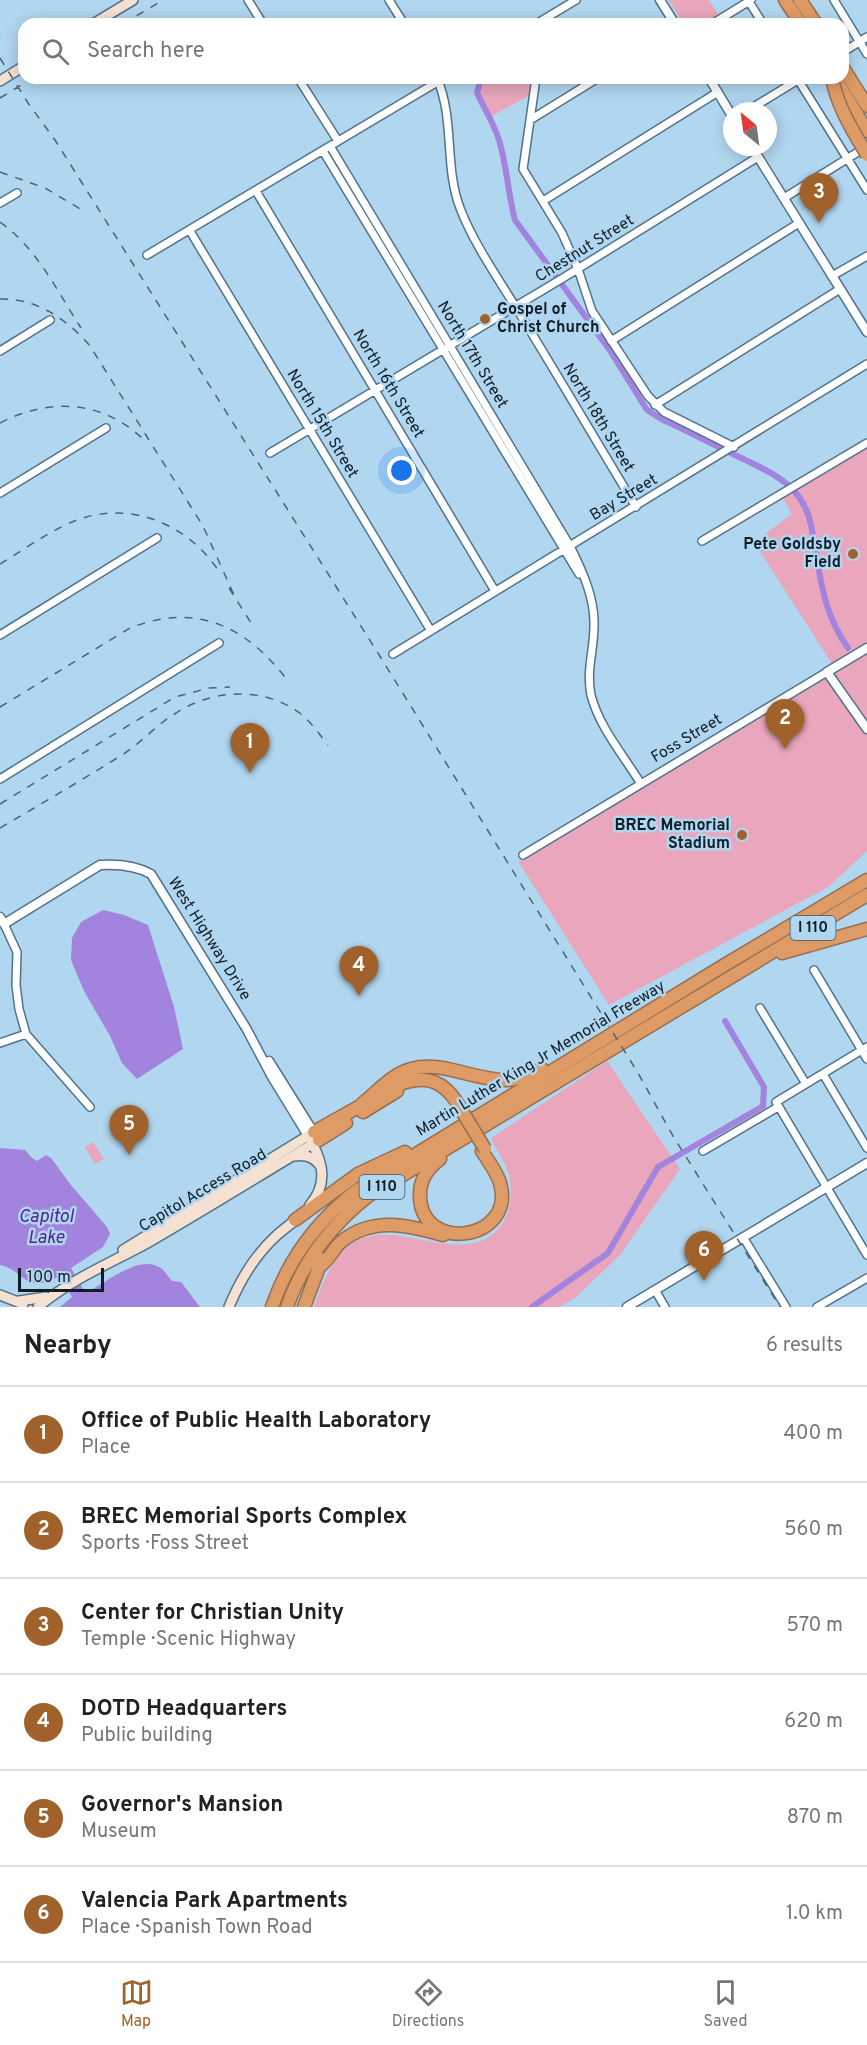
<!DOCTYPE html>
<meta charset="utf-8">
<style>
body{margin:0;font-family:Overpass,sans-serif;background:#f2f2f2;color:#222}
.compass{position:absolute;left:723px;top:102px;width:54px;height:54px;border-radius:50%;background:#fff;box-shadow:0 3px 15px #0003;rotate:331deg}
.scale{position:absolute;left:18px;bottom:15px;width:86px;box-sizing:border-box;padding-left:6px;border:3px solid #101e27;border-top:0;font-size:16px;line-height:21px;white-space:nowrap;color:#101e27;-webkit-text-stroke:4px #b1d6f0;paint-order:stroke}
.you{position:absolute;left:402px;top:471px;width:21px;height:21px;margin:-15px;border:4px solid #fff;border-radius:50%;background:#1a73e8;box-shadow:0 0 0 9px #1a73e833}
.badge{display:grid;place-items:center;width:39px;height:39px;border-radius:50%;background:#a1612a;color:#fff;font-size:20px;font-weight:700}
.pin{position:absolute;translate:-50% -50px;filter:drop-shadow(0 2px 3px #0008)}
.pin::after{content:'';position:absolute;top:32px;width:21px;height:18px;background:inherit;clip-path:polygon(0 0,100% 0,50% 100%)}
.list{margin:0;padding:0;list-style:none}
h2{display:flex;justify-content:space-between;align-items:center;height:78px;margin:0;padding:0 24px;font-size:26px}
h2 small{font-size:20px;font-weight:400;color:#767676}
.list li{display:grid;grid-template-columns:39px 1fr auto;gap:18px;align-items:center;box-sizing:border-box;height:96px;padding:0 24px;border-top:2px solid #e0e0e0}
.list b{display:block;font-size:22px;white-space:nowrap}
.list p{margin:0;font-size:20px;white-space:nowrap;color:#767676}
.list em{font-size:20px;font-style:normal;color:#767676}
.icon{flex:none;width:33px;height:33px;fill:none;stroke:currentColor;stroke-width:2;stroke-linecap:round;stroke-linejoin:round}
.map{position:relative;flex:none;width:867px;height:1307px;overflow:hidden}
.search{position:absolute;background:#fff;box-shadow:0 3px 15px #0003;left:18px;right:18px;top:18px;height:66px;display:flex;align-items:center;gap:15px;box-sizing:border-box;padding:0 21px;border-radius:18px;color:#767676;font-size:22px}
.sheet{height:654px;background:#fff}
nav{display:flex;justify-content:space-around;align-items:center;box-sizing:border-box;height:84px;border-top:2px solid #e0e0e0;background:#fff;font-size:16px;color:#767676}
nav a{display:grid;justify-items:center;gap:3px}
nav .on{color:#a1612a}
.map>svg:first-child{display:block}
.green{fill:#e9a6bc}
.water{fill:#a283de}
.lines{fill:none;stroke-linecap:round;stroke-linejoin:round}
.canal{stroke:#a283de;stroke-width:6}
.minor-casing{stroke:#51738a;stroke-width:10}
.tertiary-casing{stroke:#51738a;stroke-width:11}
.secondary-casing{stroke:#51738a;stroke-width:12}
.motorway-casing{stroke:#976f50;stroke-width:15}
.minor{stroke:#fff;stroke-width:7}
.tertiary{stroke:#fff;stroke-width:8}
.secondary{stroke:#f5e1d1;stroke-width:9}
.motorway{stroke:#df9b66;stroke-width:12}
.rail{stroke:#4c6372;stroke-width:1.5;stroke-dasharray:8 8;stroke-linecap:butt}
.motorway-bridge-casing{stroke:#976f50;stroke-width:15;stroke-linecap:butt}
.motorway-bridge{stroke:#df9b66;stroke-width:12}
.poi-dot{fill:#a1612a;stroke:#b1d6f0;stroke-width:2}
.labels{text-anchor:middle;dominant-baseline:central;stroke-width:5;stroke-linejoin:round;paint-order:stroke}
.shield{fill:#b1d6f0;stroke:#405563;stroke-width:1.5}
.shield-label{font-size:15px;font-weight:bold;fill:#101e27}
.street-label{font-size:16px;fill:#101e27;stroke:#b1d6f0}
.poi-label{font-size:16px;font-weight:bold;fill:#101e27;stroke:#b1d6f0;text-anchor:end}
.water-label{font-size:18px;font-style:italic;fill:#50208b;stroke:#b1d6f0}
</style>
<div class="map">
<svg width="867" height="1307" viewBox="0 0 867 1307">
<rect width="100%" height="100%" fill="#b1d6f0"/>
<path class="green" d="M669 0H709L721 19 712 24H684Z
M481 78H536L534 93 488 118 477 93Z
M867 447V851L828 887 609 1005 518 861 836 670 754 542 792 514 783 498Z
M607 1061 680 1169 620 1255 576 1297 559 1307H314C323 1282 333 1253 359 1240 401 1219 468 1272 502 1224 511 1212 513 1190 509 1175 506 1163 496 1150 491 1138Z
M93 1142 104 1159 95 1164 85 1147Z"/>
<path class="water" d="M103 910 124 915 148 925 174 1007 183 1049 137 1079 122 1063 110 1036 84 991 71 960 72 938 81 922Z
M0 1148 25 1150 32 1158 37 1161 46 1155 51 1158 71 1185 107 1227 110 1234 103 1247 71 1268 84 1291H90C107 1281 140 1255 159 1267 164 1269 168 1277 172 1281L181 1282 200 1307H60L72 1297 62 1280 58 1277C24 1295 25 1270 0 1265Z"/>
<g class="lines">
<path class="canal" d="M481 78 477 93C484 108 494 124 499 140 507 166 508 194 515 220L609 349 647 410 663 420C688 431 712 444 737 456 771 472 803 485 811 525 821 572 819 606 848 648
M532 1307 608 1253 658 1167 763 1106 764 1087 725 1021"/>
<g class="minor-casing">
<path id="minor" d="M248 0 263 24
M389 0 404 24
M748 0 763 24
M834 0 867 54
M536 24 576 0
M712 24 751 0
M843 52 867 37
M298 78 338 141
M437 78C455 120 444 166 460 208 474 245 502 284 523 319 561 381 598 444 636 507
M536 78 523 169 562 233 578 269 592 311 648 396 664 412 734 447
M797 78 867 190
M747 111 801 78
M530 120 598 78
M330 146 570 546C582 570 595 598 594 626 594 650 586 670 591 695 599 727 624 756 641 784
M323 151 579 574
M256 191 495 591
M784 198 866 147
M543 201 718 92
M0 203 17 193
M190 231 431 631
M147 255 444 78
M832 276 867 256
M611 341 799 223
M0 351 50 320
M655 405 840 289
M270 453 563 278 758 157
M0 493 106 428
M702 541 867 443
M0 635 157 538
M393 654 867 364
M0 779 219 643
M523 855 827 672
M4 924 17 952 16 985 19 1009 26 1034 90 1107
M814 970 867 1059
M760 1008 806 1084
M0 1043 26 1034
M867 1047 776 1102 867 1255
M823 1074 867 1148
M703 1151 778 1107
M743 1237 786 1307
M655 1290 665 1307
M817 1307 867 1278"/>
</g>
<g class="tertiary-casing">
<path id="tertiary" d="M660 0 675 24
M709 78 732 116
M752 147 867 332
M867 648 827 672 867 729
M0 917 4 924 100 865C117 864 135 865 151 874L246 1028 272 1077 310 1139
M269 1061 316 1136
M627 1307 867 1163"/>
</g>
<g class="secondary-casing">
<path id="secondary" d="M93 24 133 0
M0 81 24 66
M294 1156C306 1154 315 1157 321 1167
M310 1205C327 1185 324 1165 312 1143
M123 1250 314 1132
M0 1295 23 1304
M19 1301 46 1297
M38 1307C71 1279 111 1263 149 1242 206 1209 262 1174 319 1140
M229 1307C240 1280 255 1255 277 1235 284 1229 292 1223 299 1217"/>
</g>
<g class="motorway-casing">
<path id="motorway" d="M785 0 801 24
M800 0 816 24
M843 68 867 106
M835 78 867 131
M782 953 867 929
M386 1091C415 1074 441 1074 459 1106
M362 1104C377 1092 392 1074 411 1069 443 1060 475 1081 507 1080 519 1079 531 1074 542 1069
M363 1112 397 1091
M314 1132 369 1101
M319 1140 346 1123
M440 1159C428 1168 420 1179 420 1194 419 1255 517 1241 500 1183 497 1172 488 1161 482 1151
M295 1220 358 1174 405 1152
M320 1266C329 1260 333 1249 341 1242 372 1216 408 1225 443 1235
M272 1307C288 1260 317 1221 356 1191L723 966 867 880
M287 1307C303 1261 330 1226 368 1196L867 895
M304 1307 322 1259"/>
</g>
<use href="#minor" class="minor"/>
<use href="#tertiary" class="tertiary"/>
<use href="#secondary" class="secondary"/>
<use href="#motorway" class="motorway"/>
<path class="rail" d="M123 24 163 0
M0 58 28 103 55 140 381 658 638 1073 673 1136 780 1307
M0 98 33 78
M0 172 45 188 82 210
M0 222C37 248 57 291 81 328
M0 299C36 298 67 319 90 346L203 526 234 595
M0 423C50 397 105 400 146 442
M0 564C25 549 49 531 77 520 130 500 187 524 218 570
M229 588 253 626
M0 707 130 628C197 602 246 626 288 681
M0 804 175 697 209 688 230 687
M0 828C41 804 82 780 122 755 141 743 156 725 176 713 213 689 264 686 301 714 312 723 319 734 328 745"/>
<g class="motorway-bridge-casing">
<path id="motorway-bridge" d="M832 78C837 106 853 131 867 155
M459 1106 485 1149"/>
</g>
<use href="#motorway-bridge" class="motorway-bridge"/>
</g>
<g class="poi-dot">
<circle cx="485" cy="319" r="6"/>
<circle cx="853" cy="554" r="6"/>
<circle cx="742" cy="835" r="6"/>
</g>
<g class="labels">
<g class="shield">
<rect x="790.5" y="916" width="45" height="24" rx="4.5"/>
<rect x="359.5" y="1175" width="45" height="24" rx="4.5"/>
</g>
<g class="shield-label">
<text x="813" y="928">I 110</text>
<text x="382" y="1187">I 110</text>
</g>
<g class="street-label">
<text transform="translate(585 249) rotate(-32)">Chestnut Street</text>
<text transform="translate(472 355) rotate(59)">North 17th Street</text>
<text transform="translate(388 384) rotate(59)">North 16th Street</text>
<text transform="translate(598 418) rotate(59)">North 18th Street</text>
<text transform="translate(322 424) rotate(59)">North 15th Street</text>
<text transform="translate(624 498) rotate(-31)">Bay Street</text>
<text transform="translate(687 739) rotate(-31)">Foss Street</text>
<text transform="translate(209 939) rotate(58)">West Highway Drive</text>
<text transform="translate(541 1059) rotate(-31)">Martin Luther King Jr Memorial Freeway</text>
<text transform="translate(203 1191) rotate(-31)">Capitol Access Road</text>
</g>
<g class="poi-label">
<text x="497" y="310" text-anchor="start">Gospel of<tspan x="497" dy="18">Christ Church</tspan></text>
<text x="841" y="545">Pete Goldsby<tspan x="841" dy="18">Field</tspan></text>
<text x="730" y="826">BREC Memorial<tspan x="730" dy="18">Stadium</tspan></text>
</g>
<g class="water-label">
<text x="46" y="1217">Capitol<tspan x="46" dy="21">Lake</tspan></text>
</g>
</g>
</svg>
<svg class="compass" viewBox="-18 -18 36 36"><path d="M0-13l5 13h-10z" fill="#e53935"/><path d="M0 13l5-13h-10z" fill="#767676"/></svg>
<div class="scale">100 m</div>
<div class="you"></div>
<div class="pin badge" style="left:250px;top:773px">1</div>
<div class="pin badge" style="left:785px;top:749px">2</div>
<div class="pin badge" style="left:819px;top:223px">3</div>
<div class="pin badge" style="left:359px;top:996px">4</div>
<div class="pin badge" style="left:129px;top:1155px">5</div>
<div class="pin badge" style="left:704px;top:1281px">6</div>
<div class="search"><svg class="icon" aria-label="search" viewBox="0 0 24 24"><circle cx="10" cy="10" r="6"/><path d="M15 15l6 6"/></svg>Search here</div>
</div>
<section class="sheet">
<h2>Nearby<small>6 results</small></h2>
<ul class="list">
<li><span class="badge">1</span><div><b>Office of Public Health Laboratory</b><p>Place</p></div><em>400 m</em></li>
<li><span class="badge">2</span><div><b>BREC Memorial Sports Complex</b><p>Sports · Foss Street</p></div><em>560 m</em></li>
<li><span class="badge">3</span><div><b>Center for Christian Unity</b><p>Temple · Scenic Highway</p></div><em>570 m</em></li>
<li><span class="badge">4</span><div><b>DOTD Headquarters</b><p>Public building</p></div><em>620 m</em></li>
<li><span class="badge">5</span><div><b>Governor's Mansion</b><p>Museum</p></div><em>870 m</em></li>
<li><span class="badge">6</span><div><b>Valencia Park Apartments</b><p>Place · Spanish Town Road</p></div><em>1.0 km</em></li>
</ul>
</section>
<nav>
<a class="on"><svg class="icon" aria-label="map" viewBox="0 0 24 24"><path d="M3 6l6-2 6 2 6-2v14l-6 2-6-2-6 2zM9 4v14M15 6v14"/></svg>Map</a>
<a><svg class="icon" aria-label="directions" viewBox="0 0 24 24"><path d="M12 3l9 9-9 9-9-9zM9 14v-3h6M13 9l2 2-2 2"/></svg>Directions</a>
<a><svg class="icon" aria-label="saved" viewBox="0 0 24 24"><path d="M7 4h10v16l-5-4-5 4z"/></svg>Saved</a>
</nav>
